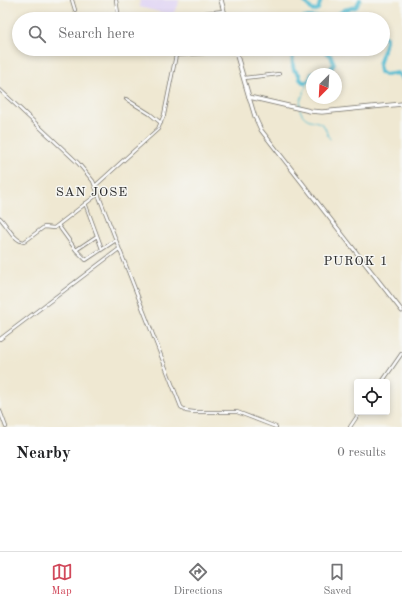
<!DOCTYPE html>
<style>
body{margin:0;font-family:"Old Standard TT",serif;background:#f6f6f6;color:#202124}
.controls{position:absolute;right:12px;bottom:12px;display:grid;overflow:hidden;border-radius:4px;box-shadow:0 2px 6px #0003}
.controls button{width:36px;height:36px;display:grid;place-items:center;padding:0;border:0;border-bottom:1px solid #e0e0e0;background:#fff;color:#202124;font:20px sans-serif}
.compass{position:absolute;left:306px;top:68px;width:36px;height:36px;border-radius:50%;background:#fff;box-shadow:0 2px 6px #0003;rotate:204deg}
.list{margin:0;padding:0;list-style:none}
h2{display:flex;justify-content:space-between;align-items:center;height:52px;margin:0;padding:0 16px;font-size:17px}
h2 small{font-size:13px;font-weight:400;color:#757577}
.icon{flex:none;width:22px;height:22px;fill:none;stroke:currentColor;stroke-width:2;stroke-linecap:round;stroke-linejoin:round}
.map{position:relative;flex:none;width:402px;height:427px;overflow:hidden}
.search{position:absolute;background:#fff;box-shadow:0 2px 6px #0003;left:12px;right:12px;top:12px;height:44px;display:flex;align-items:center;gap:10px;box-sizing:border-box;padding:0 14px;border-radius:22px;color:#757577;font-size:15px}
.sheet{height:124px;background:#fff}
nav{display:flex;justify-content:space-around;align-items:center;box-sizing:border-box;height:56px;border-top:1px solid #e0e0e0;background:#fff;font-size:11px;color:#757577}
nav a{display:grid;justify-items:center;gap:2px}
nav .on{color:#d1495b}
.map>svg:first-child{display:block}
.built{fill:#e0d4f4}
.lines{fill:none;stroke-linecap:round;stroke-linejoin:round}
.stream{stroke:#54bcd1;stroke-width:1}
.river{stroke:#54bcd1;stroke-width:4}
.minor-casing{stroke:#706d65;stroke-width:4}
.tertiary-casing{stroke:#706d65;stroke-width:4.5}
.secondary-casing{stroke:#706d65;stroke-width:5}
.minor{stroke:#fff;stroke-width:2.5}
.tertiary{stroke:#fff;stroke-width:3}
.secondary{stroke:#fff;stroke-width:3.5}
.labels{text-anchor:middle;dominant-baseline:central;stroke-width:3;stroke-linejoin:round;paint-order:stroke}
.neighbourhood-label{font-size:13px;letter-spacing:1px;fill:#2b2b2b;stroke:#f6f6f2}
</style>
<div class="map">
<svg width="402" height="427" viewBox="0 0 402 427">
<rect width="100%" height="100%" fill="#f6f6f2"/>
<filter id="ink" filterUnits="userSpaceOnUse"><feTurbulence type="fractalNoise" baseFrequency=".025" numOctaves="2"/><feDisplacementMap in="SourceGraphic" scale="8" xChannelSelector="R" yChannelSelector="G"/><feConvolveMatrix kernelMatrix="1 2 1 2 8 2 1 2 1" color-interpolation-filters="sRGB"/></filter>
<filter id="wash" filterUnits="userSpaceOnUse"><feTurbulence type="fractalNoise" baseFrequency=".012" numOctaves="4" result="noise"/><feDisplacementMap in="SourceGraphic" scale="16" xChannelSelector="R" yChannelSelector="G"/><feGaussianBlur stdDeviation="0.9" result="paint"/><feColorMatrix in="noise" values="0 0 0 0 0 0 0 0 0 0 0 0 0 0 0 0 0 1.4 0 .05"/><feComposite in="paint" operator="in"/></filter>
<g filter="url(#wash)">
<rect width="100%" height="100%" fill="#efe8d2"/>
<path class="built" d="M140 0H179L178 6 172 15 139 7Z"/>
<g class="lines">
<path class="stream" d="M300 107C299 97 307 92 306 82
M300 110C306 124 314 118 323 125 327 129 326 135 330 139"/>
<path class="river" d="M303 0 313 11 318 9 321 0
M301 19 309 17 333 18 344 10 356 7 360 0
M383 36 386 38V41L379 65 380 72 385 75 398 73 402 79
M292 49 293 66 294 70 299 74 300 79 303 82C309 83 310 79 312 74
M312 74 319 71C326 73 331 70 334 64L331 56 322 49"/>
</g>
</g>
<g filter="url(#ink)">
<g class="lines">
<g class="minor-casing">
<path id="minor" d="M72 0 75 10
M116 0 119 19
M171 19V17L174 16 224 11
M176 55 235 51
M244 78 279 74
M0 90 78 163 93 181 181 407 186 411 194 412H237L276 427
M126 99 150 114 161 123
M95 186 158 129 164 115 176 55 175 49
M85 203 102 249
M0 218C7 225 14 241 24 242L44 227 54 228 98 194
M58 225 76 250 86 260 116 240
M76 250 97 236
M0 339 119 249
M382 382 402 353
M0 411 6 427
M350 427 360 412"/>
</g>
<g class="tertiary-casing">
<path id="tertiary" d="M249 97 255 117 261 130 402 311"/>
</g>
<g class="secondary-casing">
<path id="secondary" d="M221 0 226 19
M235 49 249 97 310 111 322 112 402 104"/>
</g>
<use href="#minor" class="minor"/>
<use href="#tertiary" class="tertiary"/>
<use href="#secondary" class="secondary"/>
</g>
</g>
<g class="labels">
<g class="neighbourhood-label">
<text x="92" y="192">SAN JOSE</text>
<text x="356" y="261">PUROK 1</text>
</g>
</g>
</svg>
<div class="controls">
<button><svg class="icon" aria-label="locate" viewBox="0 0 24 24"><circle cx="12" cy="12" r="6"/><path d="M12 2v4M12 18v4M2 12h4M18 12h4"/></svg></button>
</div>
<svg class="compass" viewBox="-18 -18 36 36"><path d="M0-13l5 13h-10z" fill="#e53935"/><path d="M0 13l5-13h-10z" fill="#757577"/></svg>
<div class="search"><svg class="icon" aria-label="search" viewBox="0 0 24 24"><circle cx="10" cy="10" r="6"/><path d="M15 15l6 6"/></svg>Search here</div>
</div>
<section class="sheet">
<h2>Nearby<small>0 results</small></h2>
<ul class="list">
</ul>
</section>
<nav>
<a class="on"><svg class="icon" aria-label="map" viewBox="0 0 24 24"><path d="M3 6l6-2 6 2 6-2v14l-6 2-6-2-6 2zM9 4v14M15 6v14"/></svg>Map</a>
<a><svg class="icon" aria-label="directions" viewBox="0 0 24 24"><path d="M12 3l9 9-9 9-9-9zM9 14v-3h6M13 9l2 2-2 2"/></svg>Directions</a>
<a><svg class="icon" aria-label="saved" viewBox="0 0 24 24"><path d="M7 4h10v16l-5-4-5 4z"/></svg>Saved</a>
</nav>
